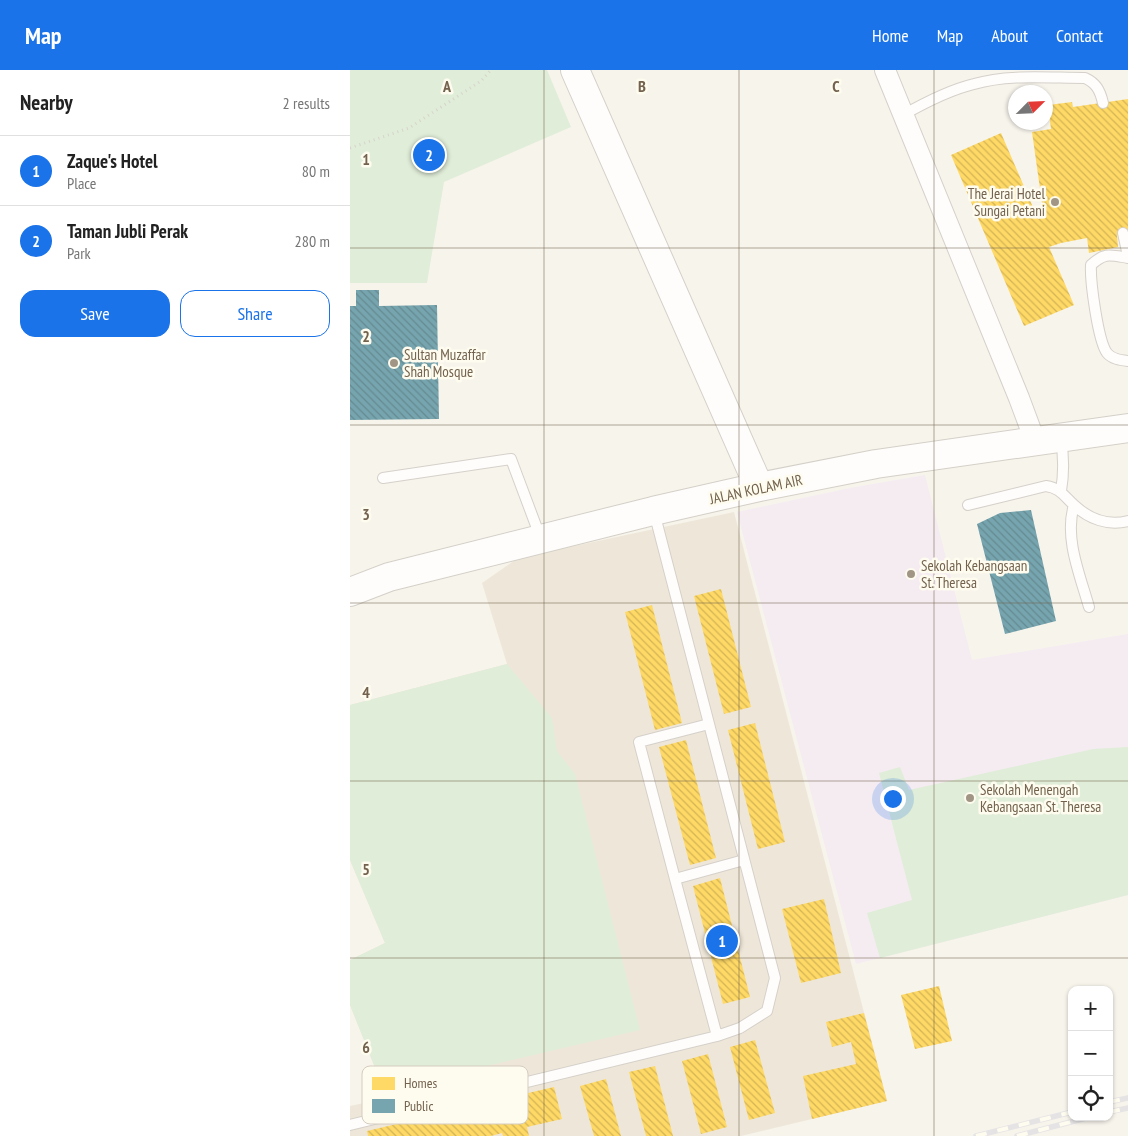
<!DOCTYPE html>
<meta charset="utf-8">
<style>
body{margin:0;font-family:"PT Sans Narrow",sans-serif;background:#f2f2f2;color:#222}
.controls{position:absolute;right:15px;bottom:15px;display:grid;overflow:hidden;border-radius:10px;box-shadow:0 1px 4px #0004}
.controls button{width:45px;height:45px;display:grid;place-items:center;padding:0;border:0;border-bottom:1px solid #e0e0e0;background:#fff;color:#222;font:25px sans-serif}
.compass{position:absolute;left:658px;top:15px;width:45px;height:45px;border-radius:50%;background:#fff;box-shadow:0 1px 4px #0004;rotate:66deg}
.you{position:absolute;left:542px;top:728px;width:18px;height:18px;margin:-12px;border:4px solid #fff;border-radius:50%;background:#1a73e8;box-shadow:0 0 0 8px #1a73e833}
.badge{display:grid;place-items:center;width:32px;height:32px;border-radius:50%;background:#1a73e8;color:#fff;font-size:16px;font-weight:700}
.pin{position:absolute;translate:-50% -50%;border:2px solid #fff;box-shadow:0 1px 5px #0006}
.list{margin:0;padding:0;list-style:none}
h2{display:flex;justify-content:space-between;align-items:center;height:65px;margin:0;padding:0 20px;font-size:21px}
h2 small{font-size:16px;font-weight:400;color:#767676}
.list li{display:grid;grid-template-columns:32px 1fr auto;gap:15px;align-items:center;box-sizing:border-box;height:70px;padding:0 20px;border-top:1px solid #e0e0e0}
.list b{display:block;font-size:19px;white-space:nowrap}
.list p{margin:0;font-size:16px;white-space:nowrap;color:#767676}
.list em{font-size:16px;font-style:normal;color:#767676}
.actions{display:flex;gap:10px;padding:15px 20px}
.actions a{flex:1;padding:11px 0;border:1px solid #1a73e8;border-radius:15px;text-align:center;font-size:18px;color:#1a73e8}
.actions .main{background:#1a73e8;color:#fff}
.icon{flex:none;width:28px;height:28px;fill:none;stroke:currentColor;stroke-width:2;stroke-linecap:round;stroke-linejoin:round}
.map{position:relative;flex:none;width:778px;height:1066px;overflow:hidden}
header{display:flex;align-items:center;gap:30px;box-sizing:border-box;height:70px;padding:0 25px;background:#1a73e8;color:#fff}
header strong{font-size:24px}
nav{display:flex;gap:28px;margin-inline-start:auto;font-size:18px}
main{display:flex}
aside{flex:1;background:#fff}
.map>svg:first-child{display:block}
.residential{fill:#eee7d9}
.education{fill:#f5ecf2}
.green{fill:#e0edd8}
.homes{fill:url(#homes-back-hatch)}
.public{fill:url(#public-back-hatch)}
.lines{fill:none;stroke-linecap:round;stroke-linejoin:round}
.lane-casing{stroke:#d5d0c9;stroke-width:12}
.street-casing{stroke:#d5d0c9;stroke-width:22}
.secondary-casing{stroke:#d4d0c8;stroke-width:30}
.path{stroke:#d7d3cc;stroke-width:3;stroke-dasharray:1 4;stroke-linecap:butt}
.lane{stroke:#fefdfc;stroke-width:10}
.street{stroke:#fefdfc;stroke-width:20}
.secondary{stroke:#fefdfc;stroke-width:28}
.rail-casing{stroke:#e5e3e4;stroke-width:5.5}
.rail{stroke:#fefbef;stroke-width:4;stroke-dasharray:11;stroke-linecap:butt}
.grid{fill:none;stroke:#73634e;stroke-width:1;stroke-opacity:0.55}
.poi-dot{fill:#a19685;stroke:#fefbef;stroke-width:2}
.labels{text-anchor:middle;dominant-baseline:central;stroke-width:5;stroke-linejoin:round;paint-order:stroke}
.poi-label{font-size:15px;fill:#73634e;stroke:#fefbef;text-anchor:start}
.street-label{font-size:15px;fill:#73634e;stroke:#fefbef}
.key{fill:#fefbef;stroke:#d4cdbf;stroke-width:1}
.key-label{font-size:14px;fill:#73634e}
.grid-label{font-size:16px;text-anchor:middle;font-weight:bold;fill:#73634e;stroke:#fefbef;stroke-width:5;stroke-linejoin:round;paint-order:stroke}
</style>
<header>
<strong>Map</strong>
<nav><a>Home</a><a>Map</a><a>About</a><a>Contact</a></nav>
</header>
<main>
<aside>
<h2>Nearby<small>2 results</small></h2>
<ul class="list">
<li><span class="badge">1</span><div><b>Zaque's Hotel</b><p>Place</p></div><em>80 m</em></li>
<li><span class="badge">2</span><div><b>Taman Jubli Perak</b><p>Park</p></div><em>280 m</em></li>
</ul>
<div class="actions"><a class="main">Save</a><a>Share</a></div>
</aside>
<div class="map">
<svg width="778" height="1066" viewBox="0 0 778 1066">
<defs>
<pattern id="homes-back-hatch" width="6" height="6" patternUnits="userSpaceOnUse" patternTransform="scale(1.25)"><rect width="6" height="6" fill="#ffd966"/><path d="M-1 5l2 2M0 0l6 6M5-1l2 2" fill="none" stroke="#d3b456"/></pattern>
<pattern id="public-back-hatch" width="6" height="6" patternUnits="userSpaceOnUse" patternTransform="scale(1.25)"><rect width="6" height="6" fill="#76a5af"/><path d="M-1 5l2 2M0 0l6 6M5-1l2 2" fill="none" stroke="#658a91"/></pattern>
</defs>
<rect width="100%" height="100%" fill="#f7f4ec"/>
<path class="residential" d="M384 442 537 1031 391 1066H0V1036L37 1028 0 935V890L35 873 0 790V635L157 594 132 513 168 488Z"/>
<path class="education" d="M575 405 622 590 778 564V825L506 894 387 442 500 418Z"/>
<path class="green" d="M0 0H197L221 57 94 112 77 213H0Z
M157 594 202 648 207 681 225 704 290 960 34 1020 0 935V890L35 873 0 790V635Z
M778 677V825L530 888 517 843 562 830 529 703 550 697 559 720 743 679Z"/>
<path class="homes" d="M778 29V162L767 165 768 177 739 183 737 168 711 173 699 177 724 235 674 256 601 85 651 63 688 149 694 147 682 62 701 59 698 35 722 32 723 37Z
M371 519 401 637 374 644 344 526Z
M302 535 332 653 305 660 275 542Z
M405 653 435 772 408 779 378 660Z
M336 670 366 788 340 795 309 677Z
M370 808 400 927 373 934 343 816Z
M474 829 491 903 451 913 432 839Z
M589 916 602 971 565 979 551 925Z
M514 943 537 1031 462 1049 453 1006 506 994 501 972 482 977 476 952Z
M405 970 425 1043 399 1050 380 977Z
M358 984 377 1057 351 1064 332 991Z
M305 996 323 1066H296L279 1002Z
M256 1009 271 1066H244L230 1016Z
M204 1017 212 1049 177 1057 179 1066H153L152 1063 141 1066H18L17 1061Z"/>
<path class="public" d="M6 220H29V236L87 235 89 349 0 350V236H6Z
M681 440 706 551 655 564 627 454 650 443Z"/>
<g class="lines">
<g class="lane-casing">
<path id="lane" d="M553 45C576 32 599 20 624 14 659 4 698 8 735 8 746 13 750 20 753 33
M773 163 778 186
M778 188C760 185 755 182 741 195 740 211 748 271 757 283 762 289 770 290 778 291
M711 370C714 388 714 403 711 421
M33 408 161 389 191 469
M618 435 696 416C710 418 714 426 724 435 739 449 758 456 778 451
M724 435C714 468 730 505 739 537
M359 654 289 672 325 809 394 790
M325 809 367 966
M0 1055 367 966 390 958 417 941 425 908 304 442"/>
</g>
<g class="street-casing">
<path id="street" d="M535 0 669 328 685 371"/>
</g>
<g class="secondary-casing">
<path id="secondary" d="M225 0 409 417
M0 522 39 507 303 441 409 417 526 394 778 358"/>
</g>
<path class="path" d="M0 78 59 58 131 11 141 0"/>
<use href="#lane" class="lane"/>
<use href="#street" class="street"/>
<use href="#secondary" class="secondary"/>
<g class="rail-casing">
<path id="rail" d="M759 1032 778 1028
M759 1042 778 1038
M626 1066 722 1042
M667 1066 740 1047"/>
</g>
<use href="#rail" class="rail"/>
</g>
<path class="grid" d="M194 0V1066M389 0V1066M584 0V1066M0 178H778M0 355H778M0 533H778M0 711H778M0 888H778"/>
<g class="poi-dot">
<circle cx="705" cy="132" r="5"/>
<circle cx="44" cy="293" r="5"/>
<circle cx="561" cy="504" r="5"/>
<circle cx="620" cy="728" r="5"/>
</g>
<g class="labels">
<g class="poi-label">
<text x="695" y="123" text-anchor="end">The Jerai Hotel<tspan x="695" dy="17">Sungai Petani</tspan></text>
<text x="54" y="284">Sultan Muzaffar<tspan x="54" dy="17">Shah Mosque</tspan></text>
<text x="571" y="495">Sekolah Kebangsaan<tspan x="571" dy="17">St. Theresa</tspan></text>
<text x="630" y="719">Sekolah Menengah<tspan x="630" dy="17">Kebangsaan St. Theresa</tspan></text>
</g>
<g class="street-label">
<text transform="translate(406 419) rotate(-12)">JALAN KOLAM AIR</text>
</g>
</g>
<rect x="12" y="996" width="166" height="58" rx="8" class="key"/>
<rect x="22" y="1007" width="23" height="13" fill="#ffd966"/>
<rect x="22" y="1029" width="23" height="14" fill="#76a5af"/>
<g class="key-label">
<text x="54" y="1018">Homes</text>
<text x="54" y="1041">Public</text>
</g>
<g class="grid-label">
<text x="97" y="22">A</text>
<text x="292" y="22">B</text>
<text x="486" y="22">C</text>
<text x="16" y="95">1</text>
<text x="16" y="272">2</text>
<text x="16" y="450">3</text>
<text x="16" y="628">4</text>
<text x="16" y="805">5</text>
<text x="16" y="983">6</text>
</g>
</svg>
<div class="controls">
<button>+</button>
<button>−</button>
<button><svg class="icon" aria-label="locate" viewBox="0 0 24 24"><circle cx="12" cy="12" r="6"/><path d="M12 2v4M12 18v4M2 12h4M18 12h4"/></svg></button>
</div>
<svg class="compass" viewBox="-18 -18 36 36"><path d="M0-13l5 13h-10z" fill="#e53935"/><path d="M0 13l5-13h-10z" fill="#767676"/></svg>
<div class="you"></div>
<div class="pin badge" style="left:372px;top:871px">1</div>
<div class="pin badge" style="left:79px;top:85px">2</div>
</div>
</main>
